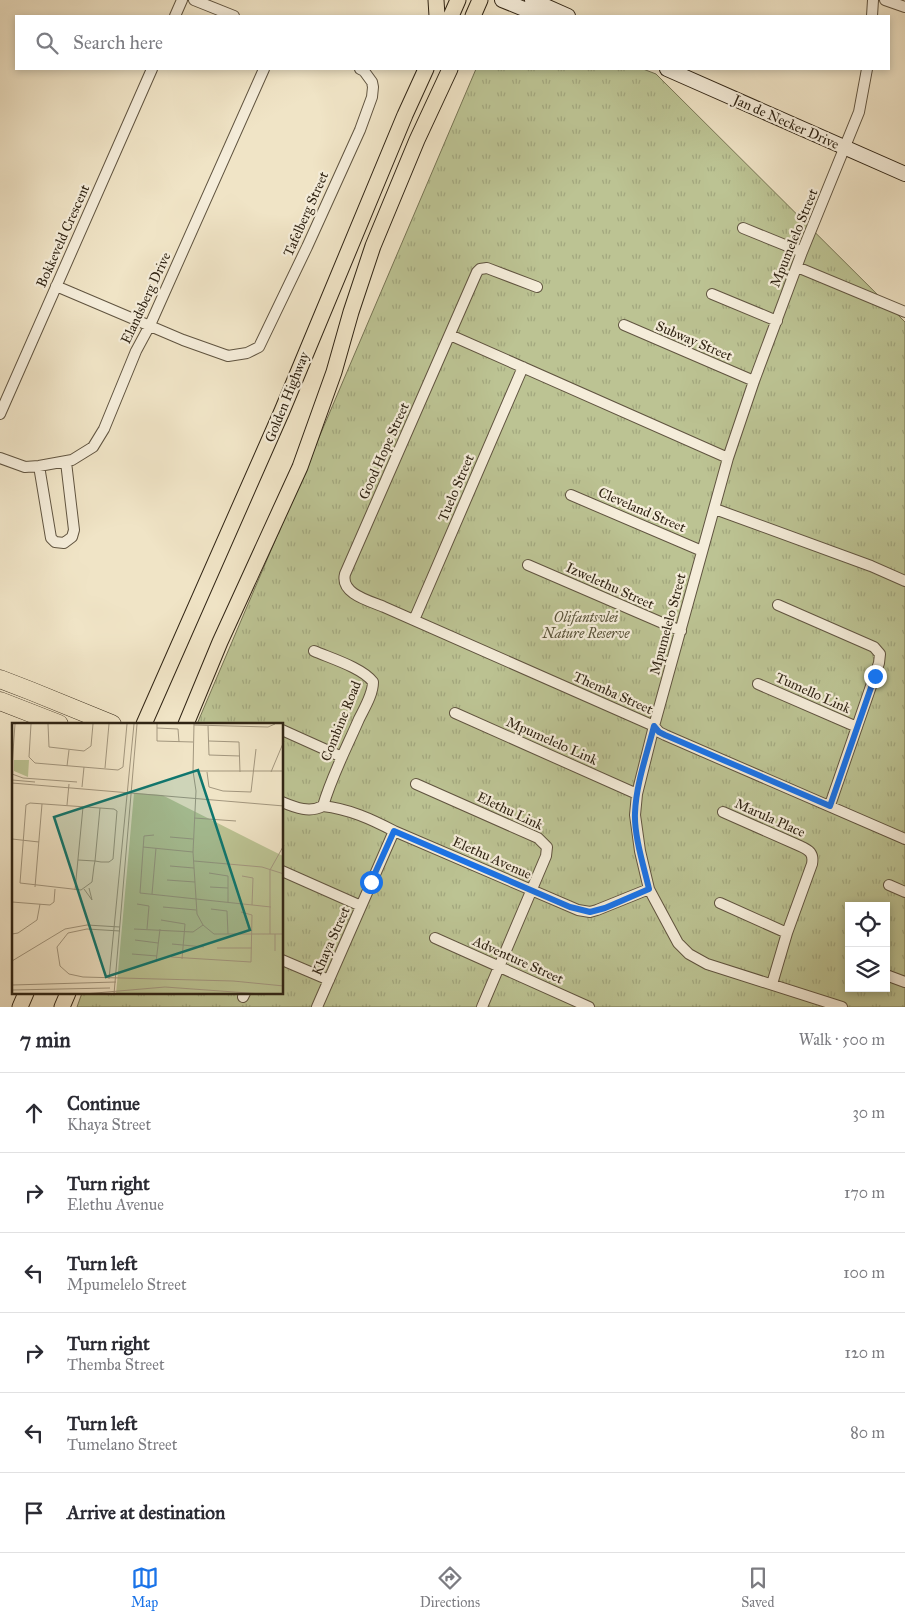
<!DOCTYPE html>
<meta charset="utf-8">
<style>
body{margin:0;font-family:"IM FELL Great Primer",serif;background:#f2f2f3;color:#2b2b33}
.controls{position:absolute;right:15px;bottom:15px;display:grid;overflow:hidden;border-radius:0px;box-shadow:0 2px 8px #0003}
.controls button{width:45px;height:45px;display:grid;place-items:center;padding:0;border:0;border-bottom:1px solid #e1e1e2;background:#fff;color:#2b2b33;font:25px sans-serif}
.stop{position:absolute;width:15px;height:15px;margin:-11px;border:4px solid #1a73e8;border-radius:50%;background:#fff}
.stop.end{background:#1a73e8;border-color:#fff;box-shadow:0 1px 5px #0008}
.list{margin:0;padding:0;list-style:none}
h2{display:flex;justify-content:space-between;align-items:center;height:65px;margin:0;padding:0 20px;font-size:21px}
h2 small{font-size:16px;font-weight:400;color:#7c7c81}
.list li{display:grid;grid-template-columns:32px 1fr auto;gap:15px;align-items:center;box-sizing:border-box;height:80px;padding:0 20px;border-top:1px solid #e1e1e2}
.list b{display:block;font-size:19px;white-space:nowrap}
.list p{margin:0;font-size:16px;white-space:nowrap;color:#7c7c81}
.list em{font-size:16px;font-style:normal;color:#7c7c81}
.icon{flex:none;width:28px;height:28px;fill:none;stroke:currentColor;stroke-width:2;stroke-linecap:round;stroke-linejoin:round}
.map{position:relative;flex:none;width:905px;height:1007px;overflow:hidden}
.search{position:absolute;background:#fff;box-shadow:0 2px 8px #0003;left:15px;right:15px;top:15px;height:55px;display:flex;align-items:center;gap:12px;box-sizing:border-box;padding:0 18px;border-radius:0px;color:#7c7c81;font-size:19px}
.sheet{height:545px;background:#fff}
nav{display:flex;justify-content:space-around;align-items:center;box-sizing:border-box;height:70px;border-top:1px solid #e1e1e2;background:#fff;font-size:14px;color:#7c7c81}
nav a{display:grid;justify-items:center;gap:2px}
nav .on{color:#1a73e8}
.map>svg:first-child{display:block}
.park{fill:url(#park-tufts);stroke:#767454;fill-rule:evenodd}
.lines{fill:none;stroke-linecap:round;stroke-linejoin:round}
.street-casing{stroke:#605440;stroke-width:12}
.secondary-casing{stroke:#302414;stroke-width:16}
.primary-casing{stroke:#302414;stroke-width:17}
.highway-casing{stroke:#302414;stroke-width:19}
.street{stroke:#f5edda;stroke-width:10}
.secondary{stroke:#f5edda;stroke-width:14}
.primary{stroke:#f0e4c6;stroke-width:15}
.highway{stroke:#f0e4c6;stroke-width:18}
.route{stroke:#1a73e8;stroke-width:6}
.labels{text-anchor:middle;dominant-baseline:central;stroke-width:4.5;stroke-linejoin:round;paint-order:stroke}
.street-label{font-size:14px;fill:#302414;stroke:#f5edda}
.park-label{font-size:14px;font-style:italic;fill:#5a543a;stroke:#f5edda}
.inset-road{fill:none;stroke:#a3977f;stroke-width:1}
.view{fill:#0f766e;fill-opacity:0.15;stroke:#0f766e;stroke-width:2.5}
.inset-edge{fill:none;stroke:#302414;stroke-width:2.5}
</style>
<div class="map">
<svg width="905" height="1007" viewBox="0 0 905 1007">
<defs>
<pattern id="park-tufts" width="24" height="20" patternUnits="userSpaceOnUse" patternTransform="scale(1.25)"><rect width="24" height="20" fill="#bcc393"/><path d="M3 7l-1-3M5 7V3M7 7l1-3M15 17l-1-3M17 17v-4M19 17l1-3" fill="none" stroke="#a2a77e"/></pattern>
</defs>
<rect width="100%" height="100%" fill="#f0e4c6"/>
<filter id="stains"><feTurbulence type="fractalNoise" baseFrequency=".004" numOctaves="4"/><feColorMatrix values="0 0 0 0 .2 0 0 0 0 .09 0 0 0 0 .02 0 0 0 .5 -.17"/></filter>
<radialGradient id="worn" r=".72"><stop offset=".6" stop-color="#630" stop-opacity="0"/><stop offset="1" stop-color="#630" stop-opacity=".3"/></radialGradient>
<path class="park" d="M476 69H643L656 74 905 322V1007H77L82 993H282V724H197ZM849 906H886V988H849Z"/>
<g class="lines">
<g class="street-casing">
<path id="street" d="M194 0 234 16
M885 0 905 7
M175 16 182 0
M872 16 873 0
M743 228 802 252
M797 267 905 312
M56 286 183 340 228 356 247 353 259 347 307 247 360 130 372 97 373 87 372 82 364 71 360 69
M537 287 487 268 480 269 477 272 345 574C340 594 370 601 384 607L654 726 659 732 665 735 905 839
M712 294 777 321
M624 325 754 381
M450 335 728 458
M0 414 152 69
M0 458 25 467 39 466 72 460 93 447 104 429 136 351 150 325 264 69
M39 466 51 538 55 542 64 543 72 537 74 530 66 462
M571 495 702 551
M715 509 871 566 905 581
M528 565 681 631
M778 605 874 647 880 654 879 663 830 805
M414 620 523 367
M314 651C330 658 363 668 373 682 373 694 365 707 359 719 347 747 332 775 323 806
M758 684 857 727
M455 713 637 794
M282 730 342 757
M416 784 538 838 547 847 546 856 482 1007
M282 802C296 808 310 813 323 806
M323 806C349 809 371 819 394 831L578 910 590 912 597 910 649 889
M723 812 800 846C809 850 814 853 812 864L787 933 772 984
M282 871 361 906
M889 885 905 892
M720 903 787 933
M435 938 589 1007
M282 960 329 980
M886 975 905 982
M243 997 245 993
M317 1007 394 831
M842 1007 707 964 689 954 678 943 649 889 640 851 635 815 637 794 654 726 728 458 754 381 802 252 859 112 867 69"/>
</g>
<g class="secondary-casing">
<path id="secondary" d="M502 0 541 16
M532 0 568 16
M667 69 905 174"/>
</g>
<g class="primary-casing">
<path id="primary" d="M436 0 437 16
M451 16 458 0
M473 16 480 0
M144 724 282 411 405 115 426 69
M186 724 220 642 300 467 334 372 351 312 373 246 417 140 450 69
M20 1007 26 993
M62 1007 68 993"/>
</g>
<g class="highway-casing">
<path id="highway" d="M0 679 31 691 112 724
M0 701 59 724"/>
</g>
<use href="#street" class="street"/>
<use href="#secondary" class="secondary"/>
<use href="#primary" class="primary"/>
<use href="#highway" class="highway"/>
</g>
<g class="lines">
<path class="route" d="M371 882 394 831 570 907 590 912 605 908 649 889C644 867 634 836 635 813 636 784 647 754 654 726L659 732 665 735 830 806 875 676"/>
</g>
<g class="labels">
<g class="street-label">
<text transform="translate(786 122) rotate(24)">Jan de Necker Drive</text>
<text transform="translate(306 214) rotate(-66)">Tafelberg Street</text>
<text transform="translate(63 236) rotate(-66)">Bokkeveld Crescent</text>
<text transform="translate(794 238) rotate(-68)">Mpumelelo Street</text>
<text transform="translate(146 298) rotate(-65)">Elandsberg Drive</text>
<text transform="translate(694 341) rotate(23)">Subway Street</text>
<text transform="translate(287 397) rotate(-68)">Golden Highway</text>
<text transform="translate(384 451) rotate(-66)">Good Hope Street</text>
<text transform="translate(456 488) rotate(-67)">Tuelo Street</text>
<text transform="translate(642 510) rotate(23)">Cleveland Street</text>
<text transform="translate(610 586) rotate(24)">Izwelethu Street</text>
<text transform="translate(668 624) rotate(-75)">Mpumelelo Street</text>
<text transform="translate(613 693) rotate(24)">Themba Street</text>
<text transform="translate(813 693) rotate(24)">Tumello Link</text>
<text transform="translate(341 721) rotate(-68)">Combine Road</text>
<text transform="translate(552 741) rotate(24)">Mpumelelo Link</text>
<text transform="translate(510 811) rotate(25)">Elethu Link</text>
<text transform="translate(770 818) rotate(24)">Marula Place</text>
<text transform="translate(492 858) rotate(24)">Elethu Avenue</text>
<text transform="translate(331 941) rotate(-66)">Khaya Street</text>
<text transform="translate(518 960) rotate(24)">Adventure Street</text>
</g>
<g class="park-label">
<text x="586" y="617">Olifantsvlei<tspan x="586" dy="16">Nature Reserve</tspan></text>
</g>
</g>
<g transform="translate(12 723)">
<rect width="271" height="271" fill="#f0e4c6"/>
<path d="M2 37H17L16 54 2 48ZM122 70 150 72 271 133V271H104Z" fill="#bcc393"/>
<path class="inset-road" d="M19 1 17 34 23 40 106 47 111 44 115 1M36 1 37 24 72 28 79 23 81 1M145 1V18L181 19M182 1 181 48 184 68 181 129 185 191 191 202 202 211H272M182 2 256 4 263 1M196 3 197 32 228 33M145 5 166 6 167 19M197 18 227 19 228 49M0 43 3 1M55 43 57 27M93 45 97 1M181 48H272M195 49 197 64 211 68 239 69 244 26M259 49 272 18M0 51 11 55 65 59M0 57 23 59M0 60 272 83M70 64 72 44M55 82 57 61M182 95 224 98M142 112 132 113 128 170 259 184M158 114 181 116M0 116 27 119M131 124 181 129M66 137 83 138 89 139H97L101 136 105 88 102 86 18 80 14 82 8 160 69 167 80 159 82 143 83 138 88 85M182 138 250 144 272 151M158 143 182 145M197 150 216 153V179M230 153 241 155 240 182M155 157 183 159M23 164 30 81M198 164 216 165M72 166 80 177 77 165M63 167 71 84M140 171 144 125M0 179 38 182 42 179 43 166M125 181 137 183 135 206M151 184 184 187M199 186 215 188 216 211M149 197 173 201 170 236M122 206 181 209 191 202M108 208 75 206 56 210 45 224 48 243 57 251 71 254 221 258 272 263M0 211 6 210 25 197 28 181M258 211V147L272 122M123 217 146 220M160 221 192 224M205 225H240M263 228V211M120 231 145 233M159 234 239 239 240 192 229 189M0 238 53 206 75 202 108 204M144 239 148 206M97 256 122 1M0 262 104 259M0 267 98 265M72 271 153 264 250 271M102 271 125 1"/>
<path class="view" d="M186 47 238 207 94 254 42 94Z"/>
<rect width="271" height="271" class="inset-edge"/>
</g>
<rect width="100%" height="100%" filter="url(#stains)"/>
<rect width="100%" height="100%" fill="url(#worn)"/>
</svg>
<div class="controls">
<button><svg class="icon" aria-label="locate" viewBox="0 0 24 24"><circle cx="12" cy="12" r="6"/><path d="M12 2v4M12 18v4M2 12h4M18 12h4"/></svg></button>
<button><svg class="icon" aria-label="layers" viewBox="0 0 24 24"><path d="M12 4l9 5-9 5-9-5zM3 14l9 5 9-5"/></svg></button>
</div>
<div class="stop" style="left:371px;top:882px"></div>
<div class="stop end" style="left:875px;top:676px"></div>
<div class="search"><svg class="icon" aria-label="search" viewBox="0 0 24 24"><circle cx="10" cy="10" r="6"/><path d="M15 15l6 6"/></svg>Search here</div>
</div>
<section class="sheet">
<h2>7 min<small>Walk · 500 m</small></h2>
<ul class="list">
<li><svg class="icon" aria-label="ahead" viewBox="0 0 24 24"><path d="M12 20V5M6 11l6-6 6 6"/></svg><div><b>Continue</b><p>Khaya Street</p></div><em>30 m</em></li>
<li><svg class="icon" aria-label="right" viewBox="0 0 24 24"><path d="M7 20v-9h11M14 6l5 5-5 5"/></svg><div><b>Turn right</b><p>Elethu Avenue</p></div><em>170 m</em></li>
<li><svg class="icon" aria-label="left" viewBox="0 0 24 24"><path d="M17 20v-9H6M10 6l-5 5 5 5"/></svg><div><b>Turn left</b><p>Mpumelelo Street</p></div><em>100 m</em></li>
<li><svg class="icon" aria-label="right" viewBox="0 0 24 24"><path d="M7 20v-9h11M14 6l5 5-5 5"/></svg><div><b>Turn right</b><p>Themba Street</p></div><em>120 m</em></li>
<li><svg class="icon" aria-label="left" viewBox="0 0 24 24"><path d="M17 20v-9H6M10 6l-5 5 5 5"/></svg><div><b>Turn left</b><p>Tumelano Street</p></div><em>80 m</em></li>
<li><svg class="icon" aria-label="arrive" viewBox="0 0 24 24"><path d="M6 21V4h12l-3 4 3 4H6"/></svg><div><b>Arrive at destination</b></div></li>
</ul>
</section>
<nav>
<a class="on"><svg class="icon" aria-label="map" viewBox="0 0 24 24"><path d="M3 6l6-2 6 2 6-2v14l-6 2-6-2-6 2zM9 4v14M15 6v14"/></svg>Map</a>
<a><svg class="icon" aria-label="directions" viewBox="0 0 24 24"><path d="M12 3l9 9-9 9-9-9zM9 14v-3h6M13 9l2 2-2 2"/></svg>Directions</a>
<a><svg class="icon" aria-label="saved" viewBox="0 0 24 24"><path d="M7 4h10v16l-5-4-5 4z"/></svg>Saved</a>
</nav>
